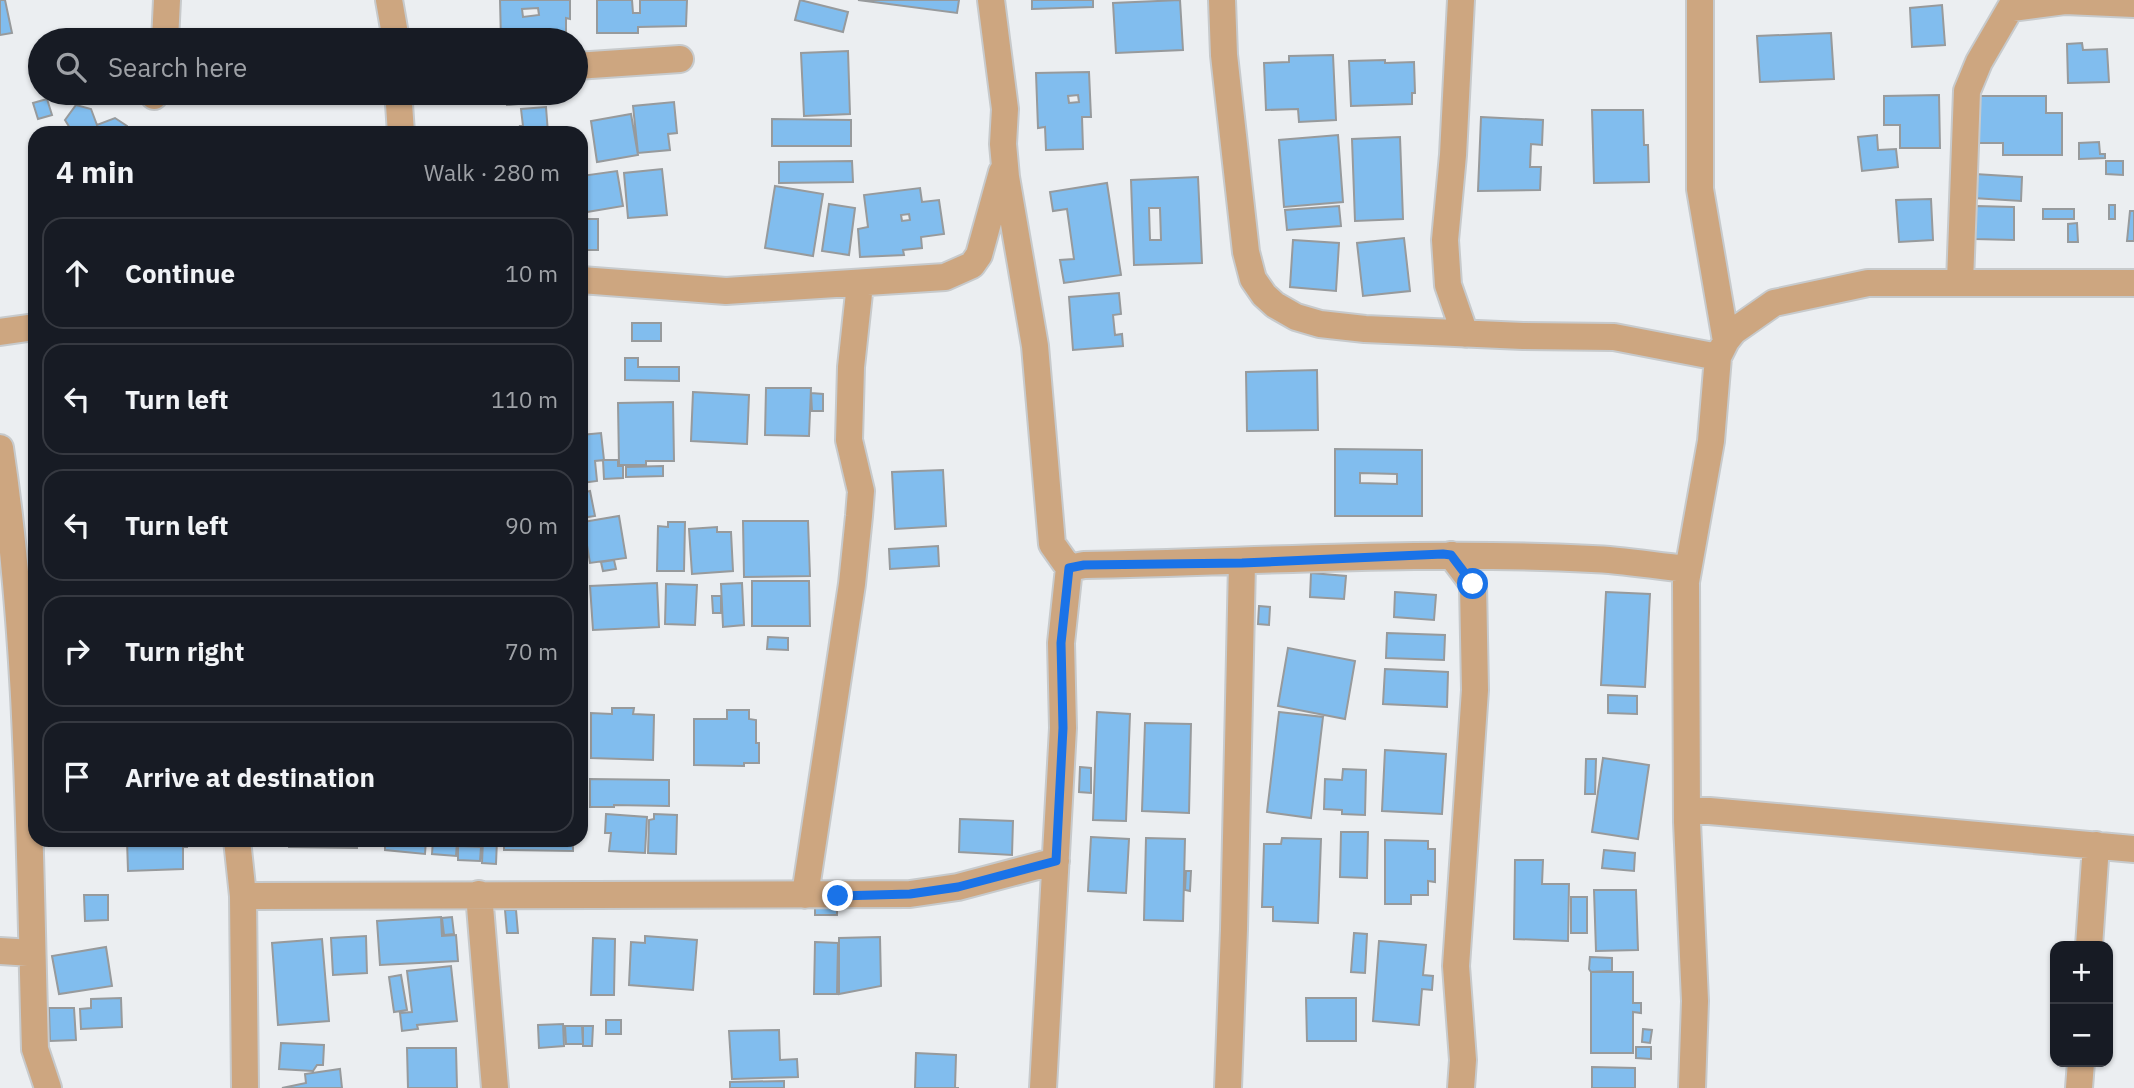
<!DOCTYPE html>
<meta charset="utf-8">
<style>
body{margin:0;font-family:"IBM Plex Sans",sans-serif;background:#20242c;color:#f1f3f6}
.controls{position:absolute;right:21px;bottom:21px;display:grid;overflow:hidden;border-radius:14px;box-shadow:0 2px 5px #0004}
.controls button{width:63px;height:63px;display:grid;place-items:center;padding:0;border:0;border-bottom:2px solid #363941;background:#171b24;color:#f1f3f6;font:35px sans-serif}
.stop{position:absolute;width:21px;height:21px;margin:-16px;border:5px solid #1a73e8;border-radius:50%;background:#fff}
.stop.end{background:#1a73e8;border-color:#fff;box-shadow:0 2px 7px #0008}
.list{margin:0;padding:0;list-style:none}
h2{display:flex;justify-content:space-between;align-items:center;height:91px;margin:0;padding:0 28px;font-size:30px}
h2 small{font-size:23px;font-weight:400;color:#9ea1a6}
.list li{display:grid;grid-template-columns:46px 1fr auto;gap:21px;align-items:center;box-sizing:border-box;height:112px;margin:0 14px 14px;padding:0 14px;border:2px solid #363941;border-radius:21px}
.list b{display:block;font-size:26px;white-space:nowrap}
.list em{font-size:23px;font-style:normal;color:#9ea1a6}
.icon{flex:none;width:38px;height:38px;fill:none;stroke:currentColor;stroke-width:2;stroke-linecap:round;stroke-linejoin:round}
.map{position:relative;flex:none;width:2134px;height:1088px;overflow:hidden}
.search{position:absolute;background:#171b24;box-shadow:0 2px 5px #0004;left:28px;top:28px;width:560px;height:77px;display:flex;align-items:center;gap:18px;box-sizing:border-box;padding:0 24px;border-radius:38px;color:#9ea1a6;font-size:26px}
.panel{position:absolute;background:#171b24;box-shadow:0 2px 5px #0004;left:28px;top:126px;width:560px;height:721px;border-radius:21px}
.map>svg:first-child{display:block}
.building{fill:#81bdee;stroke:#979a9c;stroke-width:2;fill-rule:evenodd}
.lines{fill:none;stroke-linecap:round;stroke-linejoin:round}
.minor-casing{stroke:#c7cacc;stroke-width:30}
.minor{stroke:#cda680;stroke-width:26}
.route{stroke:#1a73e8;stroke-width:9}
</style>
<div class="map">
<svg width="2134" height="1088" viewBox="0 0 2134 1088">
<rect width="100%" height="100%" fill="#ebeef1"/>
<path class="building" d="M0 0H5L12 33 0 35Z
M500 0H570V19L566 18V40H501ZM538 8 539 15 523 17 522 9Z
M597 0H632L633 13H640V0H687L686 26 638 27V33H597Z
M800 0 848 12 843 32 795 20Z
M858 0H959L957 13Z
M1032 0H1093V7L1032 9Z
M1180 0 1183 50 1116 53 1113 3Z
M1942 5 1945 45 1912 47 1910 8Z
M1831 33 1834 79 1760 82 1757 36Z
M2082 43 2083 50 2107 49 2109 82 2068 83 2067 44Z
M848 51 850 114 804 116 801 53Z
M1333 55 1336 120 1299 122 1298 109 1266 110 1264 63 1289 62V56Z
M1385 60V63L1414 62 1415 93H1412V104L1351 106 1349 61Z
M1089 72 1091 117H1082L1083 149 1046 150 1045 127 1038 128 1036 73ZM1078 95 1079 102 1069 103 1068 96Z
M506 93H528V103L507 105Z
M1939 95 1940 148H1900V125H1884V96Z
M1976 96H2046V113H2062V155H2003V143H1976Z
M47 99 52 115 38 119 33 103Z
M674 102 677 133 668 134 670 150 638 153 633 106Z
M76 105 91 109 97 125 115 118 127 126 126 133H73L65 120Z
M546 107 548 133H512L521 131 520 126H523L521 109Z
M1592 110H1643L1644 145H1648L1649 182 1594 183Z
M631 114 638 155 597 162 591 121Z
M1481 117 1543 120 1542 145 1531 144 1530 167H1541L1540 190 1478 191Z
M772 119 851 120V146H772Z
M1338 135 1343 202 1284 207 1279 140Z
M1877 135 1878 150 1896 149 1898 167 1862 171 1858 137Z
M1400 137 1403 219 1355 221 1352 139Z
M2099 142 2100 154H2105V158L2079 159V143Z
M852 161 853 182 779 183V162Z
M2106 161H2123V175L2106 174Z
M662 169 667 215 628 218 624 173Z
M617 171 623 206 581 213V176Z
M1975 174 2022 177 2021 201 1973 198Z
M1198 177 1202 263 1134 265 1131 180ZM1149 208H1160L1161 240H1150Z
M1107 183 1121 275 1064 283 1060 260 1074 259 1067 209 1053 211 1050 192Z
M775 186 823 194 813 256 765 248Z
M920 188 922 202 939 200 944 234 921 237 922 248 903 250 904 255 860 257 858 229 868 227 864 195ZM909 214 910 220 902 221 901 215Z
M1931 199 1933 240 1899 242 1896 200Z
M829 204 855 208 849 255 822 251Z
M2109 205H2115V219H2109Z
M1339 206 1341 226 1287 230 1285 210Z
M1976 206 2014 207V240L1975 239Z
M2043 209H2074V219H2043Z
M2130 211H2134V241H2127Z
M581 219H598V250H581Z
M2077 223 2078 242H2068V224Z
M1404 238 1410 291 1363 296 1357 243Z
M1293 240 1339 243 1336 291 1290 287Z
M1119 293 1121 314 1113 315 1115 335 1122 334 1123 346 1073 350 1069 297Z
M632 323H661V341H632Z
M625 358H638V367H679V381L625 380Z
M1317 370 1318 430 1247 431 1246 372Z
M766 388H811L809 436 765 435Z
M693 392 749 395 747 444 691 441Z
M811 393 823 394V411H812Z
M673 402 674 461H646V465H619L618 403Z
M601 433 604 460 595 461 597 481 581 483V435Z
M1335 449 1422 450V516H1335ZM1360 473 1397 474V484L1360 483Z
M603 460H618V466H623V478L604 479Z
M663 466V476L626 477V467Z
M943 470 946 526 895 529 892 472Z
M590 491 595 516 581 518V493Z
M619 516 626 558 590 563 583 522Z
M743 521H808L810 576 744 577Z
M668 522H685L684 571H657L658 526 668 527Z
M717 527V532H731L733 571 692 574 689 529Z
M938 546 939 566 890 569 889 549Z
M614 560 616 569 603 571 601 562Z
M1311 573 1346 576 1344 599 1310 597Z
M752 581H809L810 626H752Z
M657 583 659 627 593 630 590 586Z
M742 583 744 625 723 627 721 584Z
M666 584 697 585 695 625 665 624Z
M1395 592 1436 595 1434 620 1394 617Z
M1606 592 1650 594 1645 687 1601 685Z
M712 596H721V613H713Z
M1259 606 1270 607 1269 625 1258 624Z
M1387 633 1445 635 1444 660 1386 658Z
M768 637 788 638V650L767 649Z
M1288 648 1355 661 1345 719 1278 706Z
M1385 669 1448 672 1447 707 1383 704Z
M1608 695 1637 696V714L1608 713Z
M612 708H634L633 714 654 715 653 760 591 758V713L612 714Z
M727 710H749V719L756 720V743H759V763H744V766L694 765V719H727Z
M1097 712 1130 714 1126 821 1093 820Z
M1279 712 1323 717 1311 818 1267 812Z
M1145 723 1191 724 1189 813 1142 811Z
M1385 750 1446 754 1442 814 1382 811Z
M1603 758 1649 765 1638 839 1592 832Z
M1586 759H1596L1595 794H1585Z
M1080 767 1091 768V793L1079 792Z
M1343 769 1366 770 1365 815 1342 814V810L1324 809 1325 779 1342 780Z
M590 779 669 780V806L614 805V807H590Z
M606 814 647 817 645 853 609 851 611 833H605Z
M654 814 677 815 676 854 648 853 649 820 654 819Z
M960 819 1013 821 1012 855 959 852Z
M1341 832H1368L1367 878 1340 877Z
M1091 837 1129 839 1126 893 1088 891Z
M1146 838 1185 839 1183 921 1144 920Z
M1282 838 1321 839 1318 923 1273 921V907H1262L1264 844H1281Z
M127 840H187V847H183V869L128 871Z
M289 840H357V848L289 847Z
M385 840H426L425 854 385 850Z
M433 840H479V843L457 842 456 856 432 854Z
M483 840H497L496 864 482 863Z
M504 840H573V851L504 850Z
M1385 840 1428 841V849H1435V882L1428 881V895H1411V904H1385Z
M458 846 481 847 480 861 458 860Z
M1604 850 1635 853 1634 871 1602 868Z
M1515 860H1543L1542 884H1569L1568 941 1514 939Z
M1186 871H1191L1190 891 1185 890Z
M1594 890H1636L1638 950 1596 951Z
M84 895H108V920L85 921Z
M1571 897H1587V933H1571Z
M815 907H837V915H815Z
M505 910H516L518 933H507Z
M441 917 442 936 456 935 458 961 380 965 377 921Z
M452 917 454 934 444 935 442 918Z
M1354 933 1367 934 1365 973 1351 972Z
M366 936 367 973 333 975 331 938Z
M645 936 697 940 693 990 629 985 631 942 645 943Z
M880 937 881 986 839 994V938Z
M593 938 615 939 614 995H591Z
M322 939 329 1021 278 1025 272 943Z
M1379 941 1426 945 1423 975 1433 976 1432 990 1422 989 1419 1025 1373 1021Z
M815 942 838 943 837 994H814Z
M106 947 112 986 59 994 52 956Z
M1590 957 1612 958V971L1591 972 1589 969Z
M451 966 457 1021 417 1025 418 1029 402 1031 400 1013 412 1012 407 971Z
M1591 972H1633V1003H1641V1013L1633 1012V1053H1591Z
M401 975 407 1010 394 1012 389 977Z
M121 998 122 1027 81 1029 80 1009 91 1008V999Z
M1306 998H1356V1041H1307Z
M49 1008H74L76 1040 50 1041Z
M606 1020H621V1034H606Z
M563 1024 564 1046 539 1048 538 1025Z
M565 1026H582L583 1044H566Z
M583 1026H593L592 1046H583Z
M1643 1029 1652 1030 1650 1043 1642 1042Z
M779 1030 780 1060 797 1059 798 1077 732 1079 729 1031Z
M281 1043 324 1045 323 1065H317L313 1071 279 1069Z
M1636 1047H1651V1059L1636 1058Z
M407 1048H456L457 1088H408Z
M916 1053 956 1055 955 1088H959H915Z
M1592 1067 1635 1068V1088H1592Z
M340 1069 342 1088H282L306 1083 305 1074Z
M784 1081V1088H730V1082Z"/>
<g class="lines">
<g class="minor-casing">
<path id="minor" d="M389 0 396 40
M991 0 1005 109 1003 144 1006 177 1035 346 1052 544 1069 568
M1222 0 1224 55 1246 252 1253 279 1264 295 1275 305 1296 317 1320 324 1365 329 1523 336 1614 337 1718 357
M1461 0 1453 155 1445 240 1448 285 1465 334
M1700 0V189L1726 341
M2012 8 2065 1 2134 4
M165 40 167 0
M576 66 680 59
M154 96 155 93
M401 133 399 104 402 93
M581 280 726 291 945 277 972 265 979 255 1002 172
M1960 282 1967 91 1979 62 2015 0
M0 332 35 327
M0 448C30 646 29 849 35 1049L48 1088
M1451 555 1473 584 1475 690 1456 966 1463 1060 1461 1088
M1069 568 1084 565C1253 562 1423 550 1592 559 1623 560 1655 566 1687 569
M1687 809 2134 849
M237 840 243 896 245 1088
M479 894 495 1088
M805 895 852 584 859 516 861 491 849 440 851 367 860 284
M243 896 910 894 958 887 1056 861
M2089 946 2096 845
M0 951 32 953
M1043 1088 1063 728 1061 643 1069 568
M1228 1088 1234 929 1242 563
M1692 1088 1695 1001 1687 822 1686 582 1711 441 1718 357 1726 341 1734 331 1774 303 1868 283H2134
M2079 1088 2081 1062"/>
</g>
<use href="#minor" class="minor"/>
</g>
<g class="lines">
<path class="route" d="M838 896 910 894 958 887 1056 861 1063 728 1061 643 1069 568 1084 565 1242 563 1443 554 1451 555 1473 584"/>
</g>
</svg>
<div class="controls">
<button>+</button>
<button>−</button>
</div>
<div class="stop" style="left:1473px;top:584px"></div>
<div class="stop end" style="left:838px;top:896px"></div>
<div class="search"><svg class="icon" aria-label="search" viewBox="0 0 24 24"><circle cx="10" cy="10" r="6"/><path d="M15 15l6 6"/></svg>Search here</div>
<section class="panel">
<h2>4 min<small>Walk · 280 m</small></h2>
<ul class="list">
<li><svg class="icon" aria-label="ahead" viewBox="0 0 24 24"><path d="M12 20V5M6 11l6-6 6 6"/></svg><div><b>Continue</b></div><em>10 m</em></li>
<li><svg class="icon" aria-label="left" viewBox="0 0 24 24"><path d="M17 20v-9H6M10 6l-5 5 5 5"/></svg><div><b>Turn left</b></div><em>110 m</em></li>
<li><svg class="icon" aria-label="left" viewBox="0 0 24 24"><path d="M17 20v-9H6M10 6l-5 5 5 5"/></svg><div><b>Turn left</b></div><em>90 m</em></li>
<li><svg class="icon" aria-label="right" viewBox="0 0 24 24"><path d="M7 20v-9h11M14 6l5 5-5 5"/></svg><div><b>Turn right</b></div><em>70 m</em></li>
<li><svg class="icon" aria-label="arrive" viewBox="0 0 24 24"><path d="M6 21V4h12l-3 4 3 4H6"/></svg><div><b>Arrive at destination</b></div></li>
</ul>
</section>
</div>
